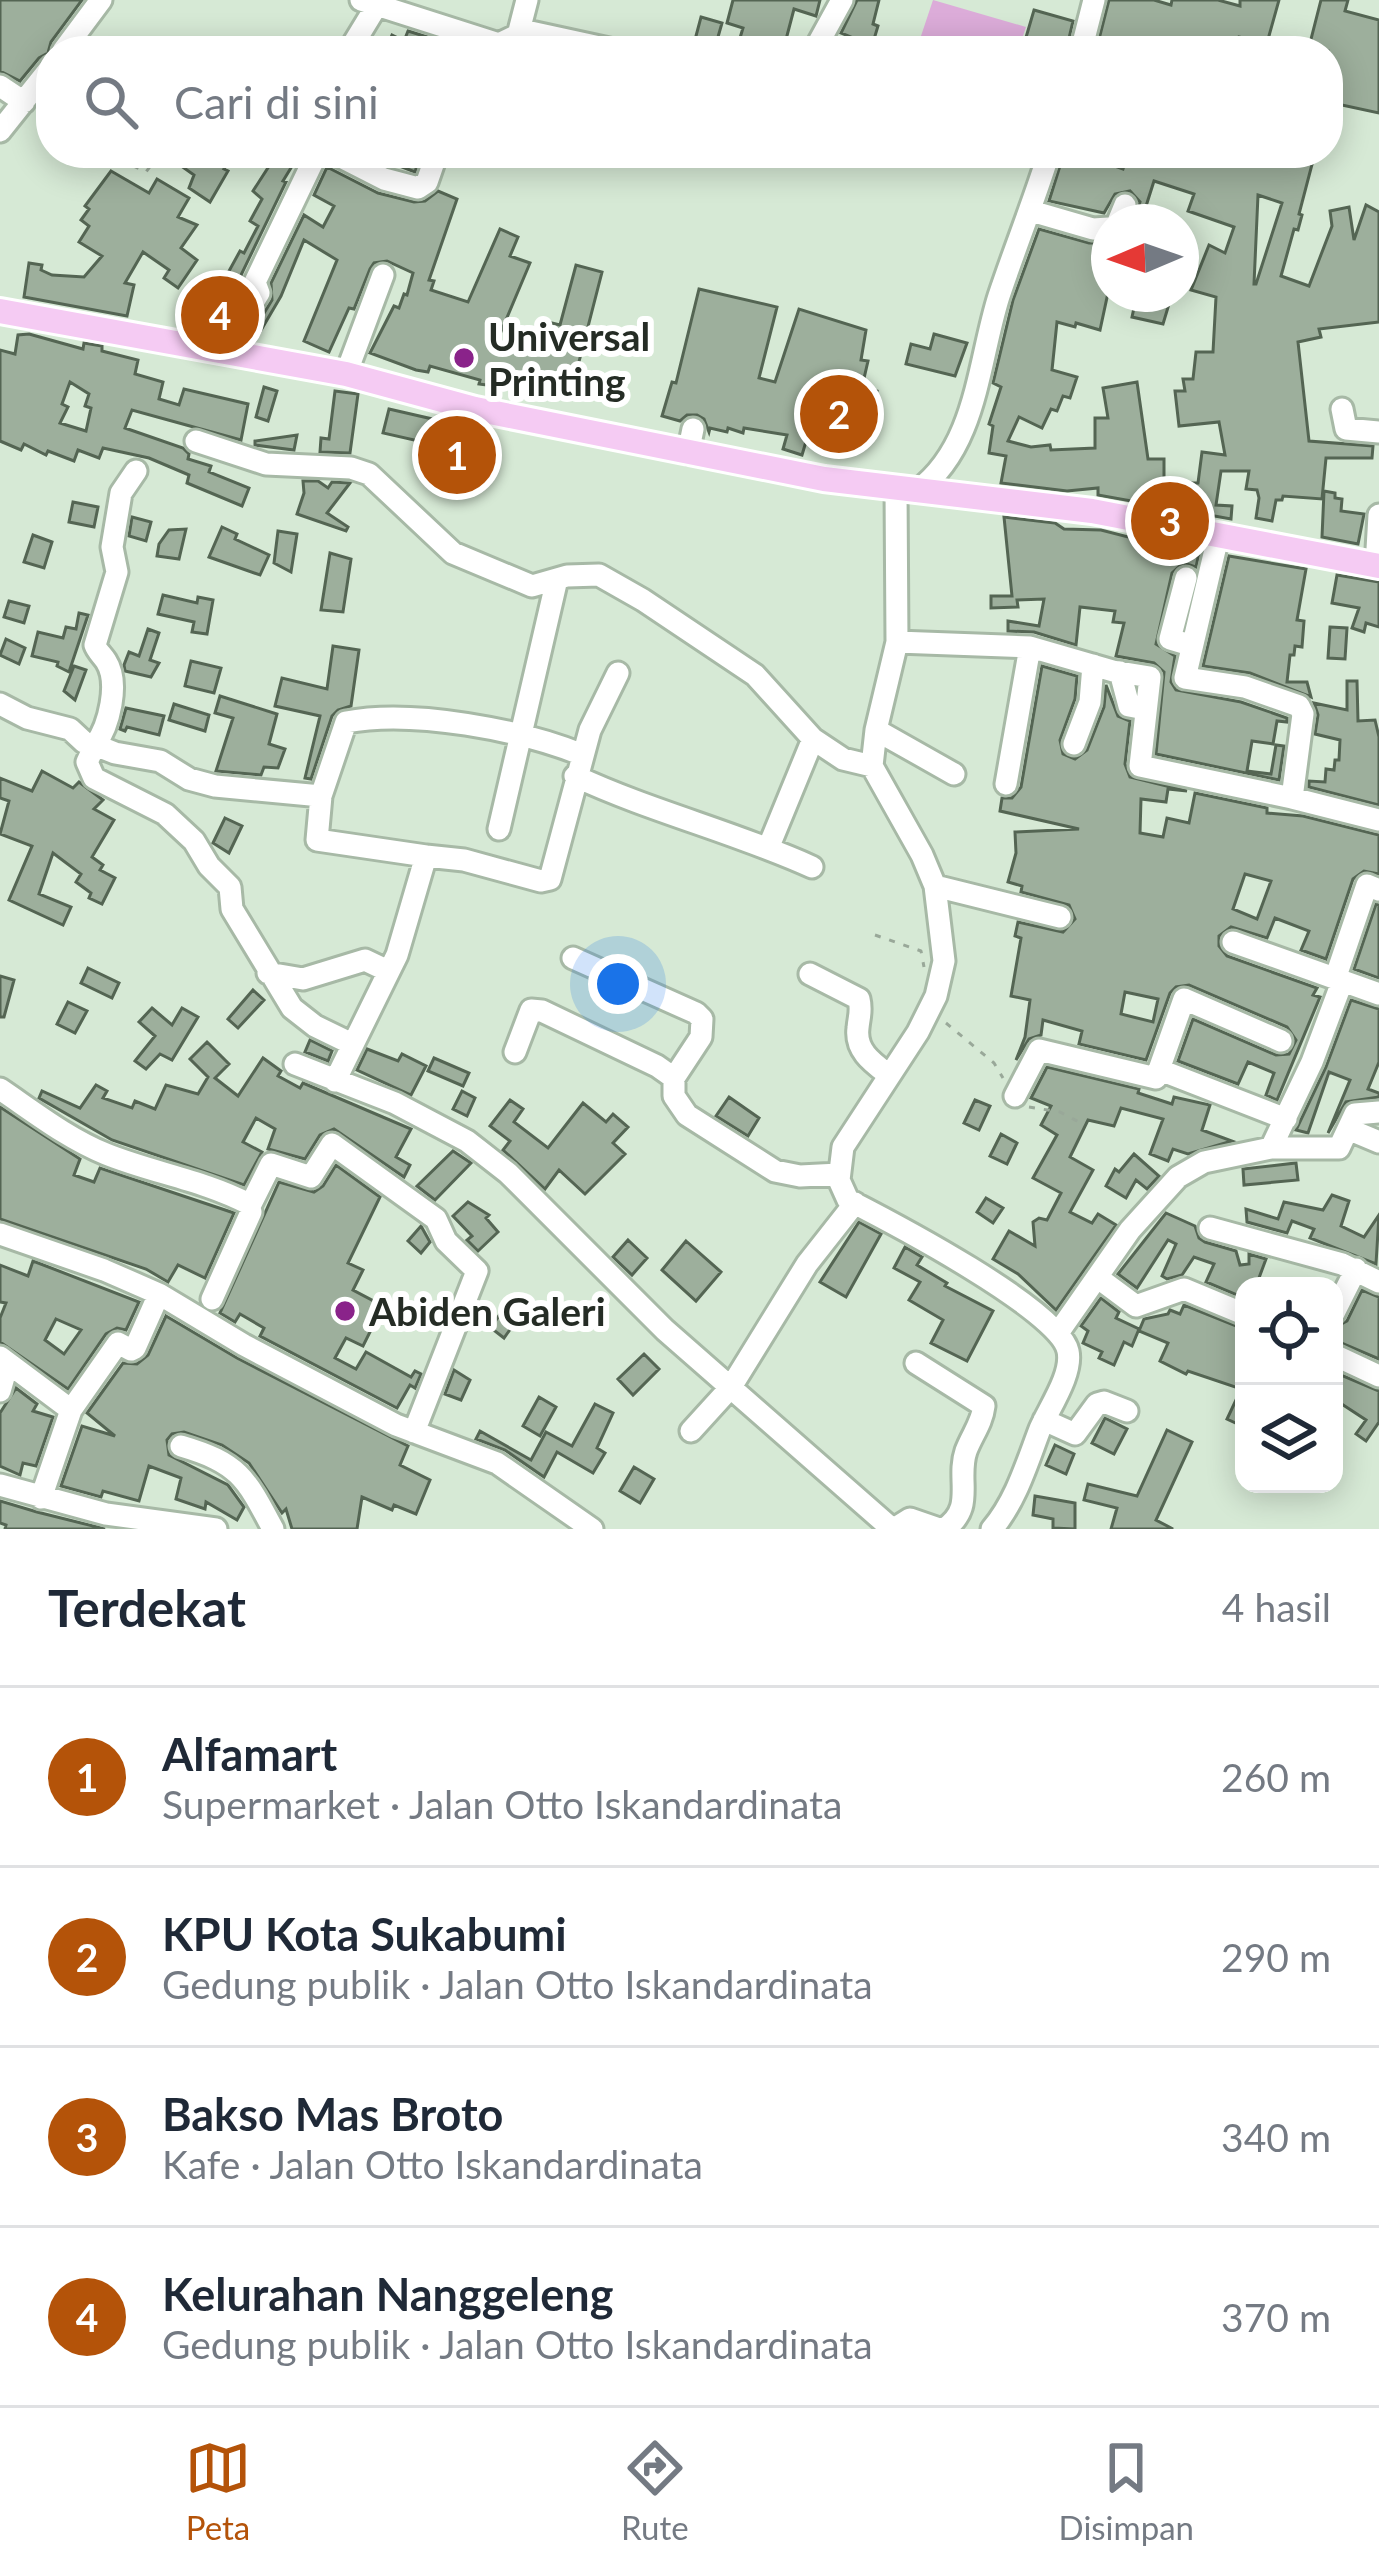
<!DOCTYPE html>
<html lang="id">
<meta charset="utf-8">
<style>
body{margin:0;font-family:Lato,sans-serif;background:#f6f6f7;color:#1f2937}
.controls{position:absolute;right:36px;bottom:36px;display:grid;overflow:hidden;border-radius:24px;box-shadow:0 6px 30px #0003}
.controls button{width:108px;height:108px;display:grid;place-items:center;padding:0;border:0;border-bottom:3px solid #e0e1e3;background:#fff;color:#1f2937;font:60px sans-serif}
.compass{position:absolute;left:1091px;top:204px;width:108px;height:108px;border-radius:50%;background:#fff;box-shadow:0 6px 30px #0003;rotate:268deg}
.you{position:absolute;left:618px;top:984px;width:42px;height:42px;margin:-30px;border:9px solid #fff;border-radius:50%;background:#1a73e8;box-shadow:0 0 0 18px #1a73e833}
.badge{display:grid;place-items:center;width:78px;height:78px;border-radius:50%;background:#b45309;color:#fff;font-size:39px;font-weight:700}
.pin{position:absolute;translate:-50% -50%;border:6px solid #fff;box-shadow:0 3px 12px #0006}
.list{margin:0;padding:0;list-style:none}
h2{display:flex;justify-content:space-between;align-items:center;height:156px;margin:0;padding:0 48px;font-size:51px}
h2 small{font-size:39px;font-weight:400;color:#747a83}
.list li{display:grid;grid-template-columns:78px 1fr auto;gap:36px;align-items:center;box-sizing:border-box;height:180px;padding:0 48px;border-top:3px solid #e0e1e3}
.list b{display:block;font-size:45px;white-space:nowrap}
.list p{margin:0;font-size:39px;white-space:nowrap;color:#747a83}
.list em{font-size:39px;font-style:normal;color:#747a83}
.icon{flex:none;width:66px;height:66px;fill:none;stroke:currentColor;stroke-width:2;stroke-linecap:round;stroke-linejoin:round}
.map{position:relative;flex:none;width:1379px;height:1529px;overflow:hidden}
.search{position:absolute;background:#fff;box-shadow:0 6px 30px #0003;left:36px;right:36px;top:36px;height:132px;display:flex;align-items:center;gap:30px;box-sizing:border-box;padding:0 42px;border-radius:48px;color:#747a83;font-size:45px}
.sheet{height:876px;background:#fff}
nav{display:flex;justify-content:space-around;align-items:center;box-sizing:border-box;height:168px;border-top:3px solid #e0e1e3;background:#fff;font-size:33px;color:#747a83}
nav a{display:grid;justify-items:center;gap:6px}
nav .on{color:#b45309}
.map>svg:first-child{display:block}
.green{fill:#dcacd9}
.building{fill:#9daf9c;stroke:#546553;stroke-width:3;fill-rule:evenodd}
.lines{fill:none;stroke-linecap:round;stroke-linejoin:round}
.minor-casing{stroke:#a7b9a6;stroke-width:27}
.major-casing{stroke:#fff;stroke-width:30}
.path{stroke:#99a899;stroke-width:3;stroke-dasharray:6 9;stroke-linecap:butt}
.minor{stroke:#fff;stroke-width:21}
.major{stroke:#f5cbf3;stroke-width:24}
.poi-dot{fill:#8a238a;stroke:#fff;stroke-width:4.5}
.labels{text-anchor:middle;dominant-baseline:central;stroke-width:12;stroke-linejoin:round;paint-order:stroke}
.poi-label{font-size:39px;font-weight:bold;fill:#252c25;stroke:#fff;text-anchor:start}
</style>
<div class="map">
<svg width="1379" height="1529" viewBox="0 0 1379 1529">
<rect width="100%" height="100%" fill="#d6e9d5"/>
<path class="green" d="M933 0 1026 27 1018 51H916Z"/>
<path class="building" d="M0 0H82L51 42 48 53 39 58 20 81 0 71Z
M733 0H820L816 16 794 9 783 51 737 48 743 28 727 23Z
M857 0H879L873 24 878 26 872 46 841 33Z
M1109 0H1154L1171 5 1172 0H1218L1240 6V0H1279L1267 43 1239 37 1235 51 1186 38 1182 51H1096Z
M1321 0H1348L1345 11 1379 20V113L1328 102V51H1308Z
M1034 10 1073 21 1066 51H1022Z
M701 17 722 23 714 51H692Z
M408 31 472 51H385L392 35 404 41Z
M163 153H236L224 169 228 171 210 202 189 188 194 175Z
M258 153H300L283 181 286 182 241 275 242 291 220 334 199 330 217 292 221 295 229 271 240 251 244 253 258 226 250 221 262 199 253 191 271 163Z
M366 153H421L415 172Z
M1064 153H1103L1101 161 1123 169 1128 153H1315L1299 214 1302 215 1298 230 1294 229 1281 276 1309 286 1332 226 1330 211 1349 207 1354 240 1366 205 1379 212V322L1319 329 1321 337 1298 342 1309 441 1373 446 1372 458H1326L1322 499 1283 496 1282 500H1276L1272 521 1256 518 1259 498 1257 490 1246 489 1249 471H1221L1216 505 1232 506 1231 519 1098 495V488L1067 491 1001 483 1006 456 989 453 993 426 989 424 1001 387 993 383 1013 300 1039 229 1089 243H1109V288L1100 330 1076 323 1075 327 1057 322 1052 370 1077 377 1070 398 1063 396 1057 411 1051 409 1042 428 1019 417 1008 441 1031 447 1050 445 1051 450 1095 448V418H1108L1103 388 1137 382 1148 459H1164V494L1187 496 1188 483H1198L1202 452 1225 455 1219 422 1179 426 1175 391H1185L1183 379H1193L1196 352H1213L1216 297 1191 290 1209 245 1225 253 1234 227 1188 211 1194 194 1154 181 1141 222H1134L1140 202 1130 191 1115 194 1104 213 1049 201ZM1258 195 1282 203 1256 284H1254Z
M327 167 378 193 414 202 425 201 438 191 457 199 429 280 434 281 431 290 468 302 500 229 518 237 510 256 530 263 495 346 531 352 540 320 560 325 576 265 602 272 572 389 543 382 541 392 479 384 480 380 430 366 428 372 416 370 370 353 394 306 399 308 404 294 407 295 413 273 387 261 374 263 370 269 354 309 349 308 329 352 304 341 337 260 304 240 281 296 257 337 251 334 272 300 271 283 304 215 323 227 334 206 314 195Z
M111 171 149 193 157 179 189 198 178 217 197 225 181 248 197 260 178 288 164 278 169 270 143 252 125 283 134 285 127 316 24 297 29 263 42 265 41 270 52 275 84 277 102 256 79 242 89 226 81 220 89 209 85 206Z
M699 289 777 307 759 378 775 382 799 309 866 330 861 360 868 361 862 387 877 391 863 444 848 440 851 428 813 418 802 455 783 449 787 435 744 428 743 433 728 428 727 432 710 428 709 432 704 419 697 415H687L680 421 662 416 672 382 676 383Z
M1137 294H1172L1163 324 1132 317Z
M29 334 83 349 84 343 102 346V351L138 360 135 374 163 382 159 399 179 405 184 389 248 404 241 440 132 410 125 428 183 448 189 454 188 459 211 466 209 472 249 488 242 506 187 483 189 475 149 458 103 448 99 458 78 450 74 461 48 451 46 455 24 444 21 450 0 441V350L15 354 18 335ZM70 382 89 394 85 406 91 408 86 431 60 423 68 407 62 404Z
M934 334 967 343 955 376 906 364 911 344 930 349Z
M264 387 277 391 268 421 256 417Z
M335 391 358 394 350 453 320 452 321 438 329 439Z
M389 409 441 421 436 445 383 433Z
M297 435 294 450 255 445V441Z
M303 481H318L328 488 332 482 350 483 327 513 348 527 346 531 297 514 304 493Z
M1324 491 1335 493V498L1342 499 1341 511 1364 514 1358 544 1322 537Z
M73 502 98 507 94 527 69 522Z
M132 517 151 522 146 541 129 536Z
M1004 517 1055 523 1064 529 1101 530 1171 548 1172 543 1185 546 1184 549 1199 553 1196 567 1183 563 1172 573 1156 644 1175 656 1171 682 1176 690 1241 702 1287 718V722L1277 721 1273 744 1252 741 1247 771 1271 774 1276 745 1284 746 1279 780 1156 754 1164 672 1154 663 1116 656 1124 623 1113 622 1115 611 1080 607 1076 645 1034 632 1008 631V621L1039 626 1044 599 1017 600 1018 607 991 608V596H1012Z
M222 527 237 534 235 539 269 555 260 575 209 557Z
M186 529 179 559 157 556 159 544 169 530Z
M278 531 297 534 291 572 274 563Z
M33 535 52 542 44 568 24 562Z
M330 553 351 559 343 612 321 610Z
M1229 556 1306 569 1297 620 1304 621 1302 647 1295 646 1294 655H1290L1287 682H1307L1311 697 1250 673 1203 666Z
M1337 575 1379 582V627L1366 623 1364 632 1352 628 1359 608 1332 603Z
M163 595 197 603 198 597 213 600 207 634 192 632 194 622 158 614Z
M9 601 29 606 24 623 4 617Z
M79 613 88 615 69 672 57 666 58 662 32 656 38 632 63 638 66 627 76 629Z
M1330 627 1347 628 1345 659 1328 658Z
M148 629 159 633 150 660 159 663 151 677 125 671 124 665 129 652 139 656Z
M6 639 25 648 19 664 0 655Z
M333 646 359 650 351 706 338 710 332 716 311 779 305 778 320 716 275 706 282 678 327 689Z
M191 661 221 668 214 693 185 686Z
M74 666 86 670 75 700 64 691Z
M1042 666 1077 676 1075 699 1060 740 1063 754 1075 759 1087 750 1104 707 1106 685 1118 716 1130 721 1125 764 1130 777 1187 791 1168 789 1166 802 1141 799 1140 833 1163 837 1167 818 1189 823 1195 793 1267 808V813L1303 816 1379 835V874L1364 871 1353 879 1326 959 1301 950 1309 931 1275 918 1267 938 1231 927 1219 936V946L1227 956 1317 988 1313 995 1320 997 1277 1100 1266 1095 1274 1073 1248 1062 1238 1084 1178 1061 1193 1019 1276 1055 1289 1054 1296 1040 1287 1027 1189 985 1176 987 1170 993 1146 1060 1079 1044 1082 1031 1043 1020 1041 1035 1029 1039 1016 1060 1025 1037 1030 1000 1011 996 1021 938 1015 936 1018 922 1063 932 1075 919 1069 905 1021 892 1022 886 1008 882 1016 853 1015 832 1079 829 1000 811 1002 798H1012L1021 787ZM1245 874 1271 881 1257 919 1233 909ZM1125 992 1158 999 1153 1022 1121 1014Z
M1347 681H1357L1358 721 1375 720 1379 737V805L1309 787V781L1325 782 1326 769 1334 770 1335 760H1339L1340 740 1315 734 1318 715 1314 703 1347 710Z
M220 696 277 714 269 744 285 749 278 768 264 767 261 775 216 771 233 718 215 713Z
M174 704 209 715 205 731 169 720Z
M126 708 164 716 159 735 127 727 125 731 120 729Z
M42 771 73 788 79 782 103 800 94 809 114 820 92 857 103 865 100 870 115 878 102 904 89 898 91 893 76 882 81 874 53 853 39 894 71 907 63 925 9 900 32 846 0 834 9 801 0 798V778L32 791Z
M225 818 242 826 229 853 213 843Z
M1376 904 1379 905V978L1354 969Z
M88 968 119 983 112 998 81 983Z
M0 976 14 980 4 1017H0Z
M253 990 264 1000 238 1028 228 1019Z
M1351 1000 1379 1009V1062L1368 1089 1379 1093V1097L1346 1102 1328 1133 1350 1080 1329 1072 1308 1133 1296 1130 1326 1067Z
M68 1002 87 1011 75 1033 57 1024Z
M152 1008 172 1025 182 1008 198 1017 172 1060 160 1054 146 1069 135 1061 155 1036 139 1022Z
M310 1040 332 1051 328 1061 305 1052Z
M207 1042 229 1064 215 1078 238 1096 263 1058 281 1071 278 1076 300 1088 303 1083 411 1129 396 1157 410 1165 404 1177 334 1129 320 1135 305 1159 268 1149 275 1129 256 1118 243 1142 262 1152 244 1185 112 1140 39 1098 42 1091 80 1108 96 1085 107 1091 103 1098 132 1108 135 1101 155 1109 166 1085 198 1094 208 1077 190 1059Z
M367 1049 398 1061 402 1054 426 1066 411 1095 357 1070Z
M434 1058 469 1073 463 1086 428 1071Z
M1047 1067 1139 1089 1138 1093 1172 1104 1174 1097 1210 1105 1202 1130 1232 1141 1188 1154 1173 1149 1168 1161 1150 1154 1163 1119 1121 1108 1114 1126 1088 1120 1070 1157 1093 1170 1070 1212 1092 1223 1098 1214 1116 1225 1056 1310 1018 1274 993 1259 1009 1231 1035 1246 1033 1222 1039 1218 1047 1220 1061 1193 1033 1178 1057 1135 1041 1125 1051 1106 1031 1098Z
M462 1091 475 1098 467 1116 453 1109Z
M729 1097 759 1118 748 1136 716 1116Z
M510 1100 523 1109 514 1122 548 1148 583 1103 606 1122 613 1114 628 1127 613 1143 625 1154 585 1194 559 1170 545 1189 503 1150 510 1141 490 1126Z
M975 1100 990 1106 979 1130 964 1123Z
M0 1107 80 1159 74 1175 94 1182 100 1168 234 1213 205 1278 178 1265 168 1282 146 1269 0 1219Z
M1001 1134 1017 1143 1007 1164 990 1156Z
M453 1151 471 1163 435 1200 417 1186Z
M1134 1154 1159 1176 1147 1189 1136 1180 1126 1198 1106 1186 1115 1169 1119 1172Z
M1296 1163 1298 1180 1244 1185 1243 1169Z
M336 1165 380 1197 348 1263 363 1270 353 1290 383 1306 363 1346 346 1338 335 1358 356 1369 366 1352 411 1377 415 1371 421 1374 415 1388 410 1385 397 1408 260 1336 264 1328 240 1314 235 1322 220 1313 279 1182 314 1192 323 1186Z
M1332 1195 1349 1201 1341 1226 1364 1237 1379 1215 1376 1264 1310 1238 1314 1229 1292 1221 1287 1233 1247 1222 1246 1209 1278 1219 1284 1202 1323 1210Z
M986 1198 1003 1208 993 1223 977 1212Z
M468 1202 489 1215 486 1218 498 1232 478 1251 467 1240 472 1236 453 1216Z
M1166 1213 1195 1226 1199 1238 1205 1242 1236 1251 1240 1265 1249 1264V1254L1266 1259 1256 1286H1244V1298L1206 1282 1214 1264 1194 1257 1182 1275 1167 1279 1162 1276 1176 1244 1168 1240 1137 1288 1118 1274Z
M859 1222 881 1234 846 1297 820 1282Z
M421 1226 430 1242 421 1253 408 1241Z
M628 1240 647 1258 632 1275 613 1257Z
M686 1241 721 1272 696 1301 662 1270Z
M905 1247 922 1257 917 1265 947 1283 945 1286 993 1311 967 1361 931 1343 943 1320 909 1300 920 1282 894 1268Z
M33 1261 139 1302 126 1330 117 1328 106 1334 68 1389 0 1342V1318L6 1303 0 1302V1265L28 1276ZM56 1319 81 1330 64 1354 45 1340Z
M1362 1290 1379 1297V1359L1334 1340V1328L1347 1321Z
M1101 1298 1119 1312 1116 1318 1139 1329 1132 1346 1124 1342 1114 1365 1099 1358 1102 1352 1083 1343 1088 1331 1081 1326Z
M1184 1305 1244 1329V1374L1238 1388 1188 1371 1186 1374 1160 1361 1168 1343 1139 1331 1144 1319 1168 1314 1170 1310 1180 1314Z
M502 1311 516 1321 504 1338 491 1328Z
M166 1316 237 1358 408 1446 400 1465 430 1480 416 1514 394 1505 392 1510 362 1497 357 1529H292L286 1509 282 1513 249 1463 222 1445 184 1432 172 1434 167 1440 169 1455 228 1485 244 1507 237 1520 206 1502 205 1509 176 1499 181 1478 149 1466 139 1501 103 1491 101 1497 61 1486 82 1426 115 1436 87 1413 123 1363 137 1364 148 1355Z
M644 1354 659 1369 633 1395 618 1379Z
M454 1370 470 1380 461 1400 445 1394Z
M1334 1372 1379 1391V1422L1366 1441 1356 1434 1366 1420 1334 1399Z
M1244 1383V1427L1227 1419Z
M16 1388 37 1404 33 1411 53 1417 36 1466 23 1463 20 1475 0 1466V1413Z
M539 1397 556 1407 540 1436 523 1426Z
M595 1404 613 1413 597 1448 605 1453 593 1473 557 1452 544 1477 505 1450 476 1439 480 1431 531 1460 546 1432 572 1446Z
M1105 1418 1127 1429 1114 1454 1092 1443Z
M1167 1430 1192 1442 1156 1520 1173 1529H1111L1117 1508 1084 1500 1088 1484 1137 1496Z
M1055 1445 1074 1454 1066 1474 1046 1465Z
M634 1467 654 1479 640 1503 620 1491Z
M1035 1496 1075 1503V1529L1053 1528V1519L1033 1515Z
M0 1501 37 1512 105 1529H5L6 1525 0 1523Z"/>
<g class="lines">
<g class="minor-casing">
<path id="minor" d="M361 0 499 44 526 31 618 51
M519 31 527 0
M63 51 101 0
M349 51 380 0
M814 51 842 0
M1081 51 1094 0
M0 86 24 102
M0 131 51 67
M333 153 384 179 418 188 427 182 437 153
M1031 211 1093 229 1109 228
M1118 222 1125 205
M230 353 237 328 259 293 255 282 317 153
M346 374 383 275
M1342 409 1346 429 1379 432
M196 441 266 464 351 468 369 474 453 553 532 586 567 576 599 575 643 600 755 675 813 739 843 759 872 766
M688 453 693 429
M136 471 121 493 112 547 117 572 95 645C97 651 102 655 106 661 120 683 109 726 95 745L115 753 160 761 189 779 215 786 321 796
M896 488 897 642 876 730 872 766 922 855 935 886 944 961 936 996 918 1032 843 1147 839 1180 848 1200C889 1221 1060 1310 1068 1351 1073 1374 1049 1408 1040 1429 1027 1463 1016 1501 992 1529
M917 491C977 447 978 362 999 296 1015 248 1034 201 1049 153
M1218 537 1185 678 1245 687 1299 706 1303 714 1292 798 1379 820
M1376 566 1379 515
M1186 578 1170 639 1190 645
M897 642 1030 647 1113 671 1150 677 1140 766 1292 798
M1120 672 1129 706 1145 709
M0 704 27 718 70 729 84 742 95 745 87 762 94 778 165 814 194 841 209 866 230 887 232 909 292 1008 315 1026 352 1044
M876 730 954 774
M1074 744 1090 702 1093 665
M575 776C652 812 735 832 812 867
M1006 784 1030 647
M499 829 557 579
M769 846 813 739
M426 856 317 840 321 796 346 722C413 709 521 730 583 755
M935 886 1060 917
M1233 942 1379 994
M573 958 696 1013 702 1019 701 1037 674 1078
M268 973 303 979 365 960 388 971
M810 974 859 999C862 1011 859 1016 858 1028 855 1051 873 1063 889 1075
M1335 979 1367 885 1379 890
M515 1052 531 1010 542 1011 657 1066 674 1078V1096L687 1115 775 1171 800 1176 839 1174
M295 1064 395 1103 467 1141 508 1173 665 1330 892 1529
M1160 1070 1286 1119
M335 1081 397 955 426 856 464 860 541 881 550 879 590 730 618 673
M0 1089C34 1112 67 1138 106 1154 153 1173 203 1180 249 1204L251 1212 212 1299
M1015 1096 1039 1050 1156 1078 1184 999 1281 1041
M1348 1129 1379 1142
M1271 1148 1312 1062 1342 982
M250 1206 271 1164 311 1177 332 1144 436 1219 446 1241 477 1271 414 1432
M1210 1228 1342 1264 1379 1282
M0 1234 104 1270 159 1294
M1097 1277 1136 1306 1184 1289 1244 1314
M1334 1313 1356 1269
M1058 1333 1130 1230 1178 1177 1204 1162 1271 1148H1339L1355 1114 1379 1112
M1334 1355 1379 1376
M0 1357 71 1410 41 1498
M916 1363 984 1406C982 1423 972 1435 966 1451 956 1480 976 1508 944 1529
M0 1391 8 1363
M71 1410 118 1343 131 1350 135 1348 159 1294 244 1345 396 1425 497 1463 592 1529
M1044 1420 1075 1434 1097 1404 1104 1402 1127 1411
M691 1431 731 1387 807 1264 855 1203
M181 1446C239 1463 246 1478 273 1529
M0 1485 106 1514 216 1529
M894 1529 910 1519 939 1529"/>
</g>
<g class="major-casing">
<path id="major" d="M0 311 346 374 475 409 824 479 1092 511 1379 566"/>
</g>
<path class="path" d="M106 153 146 172 160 153
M875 935 921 951 924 967
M946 1023 994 1063 1003 1078
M1029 1107 1060 1112 1081 1123"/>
<use href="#minor" class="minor"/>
<use href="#major" class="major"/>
</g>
<g class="poi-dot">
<circle cx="464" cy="358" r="12"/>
<circle cx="345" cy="1311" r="12"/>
</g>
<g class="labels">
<g class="poi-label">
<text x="488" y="336">Universal<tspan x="488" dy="45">Printing</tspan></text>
<text x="369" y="1311">Abiden Galeri</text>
</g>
</g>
</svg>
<div class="controls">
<button><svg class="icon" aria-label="locate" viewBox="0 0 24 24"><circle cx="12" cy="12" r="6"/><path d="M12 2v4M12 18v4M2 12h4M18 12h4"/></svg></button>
<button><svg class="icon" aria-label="layers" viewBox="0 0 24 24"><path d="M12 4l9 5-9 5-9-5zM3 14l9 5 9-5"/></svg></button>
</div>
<svg class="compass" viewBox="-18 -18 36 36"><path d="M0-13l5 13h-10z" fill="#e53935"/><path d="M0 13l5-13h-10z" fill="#747a83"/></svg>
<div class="you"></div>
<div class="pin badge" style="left:457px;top:455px">1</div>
<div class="pin badge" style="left:839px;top:414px">2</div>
<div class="pin badge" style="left:1170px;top:521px">3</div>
<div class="pin badge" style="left:220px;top:315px">4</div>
<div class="search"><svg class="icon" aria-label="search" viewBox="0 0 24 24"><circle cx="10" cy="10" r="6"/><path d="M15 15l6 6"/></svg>Cari di sini</div>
</div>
<section class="sheet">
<h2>Terdekat<small>4 hasil</small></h2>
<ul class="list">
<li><span class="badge">1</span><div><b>Alfamart</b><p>Supermarket · Jalan Otto Iskandardinata</p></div><em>260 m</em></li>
<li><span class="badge">2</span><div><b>KPU Kota Sukabumi</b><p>Gedung publik · Jalan Otto Iskandardinata</p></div><em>290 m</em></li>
<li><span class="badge">3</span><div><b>Bakso Mas Broto</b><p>Kafe · Jalan Otto Iskandardinata</p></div><em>340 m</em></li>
<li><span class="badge">4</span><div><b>Kelurahan Nanggeleng</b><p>Gedung publik · Jalan Otto Iskandardinata</p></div><em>370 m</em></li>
</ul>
</section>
<nav>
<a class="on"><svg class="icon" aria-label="map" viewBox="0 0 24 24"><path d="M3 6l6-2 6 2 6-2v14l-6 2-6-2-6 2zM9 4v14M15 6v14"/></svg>Peta</a>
<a><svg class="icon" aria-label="directions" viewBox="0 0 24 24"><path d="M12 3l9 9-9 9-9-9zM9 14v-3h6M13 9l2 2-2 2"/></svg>Rute</a>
<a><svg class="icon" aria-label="saved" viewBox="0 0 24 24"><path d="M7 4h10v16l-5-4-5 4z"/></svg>Disimpan</a>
</nav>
